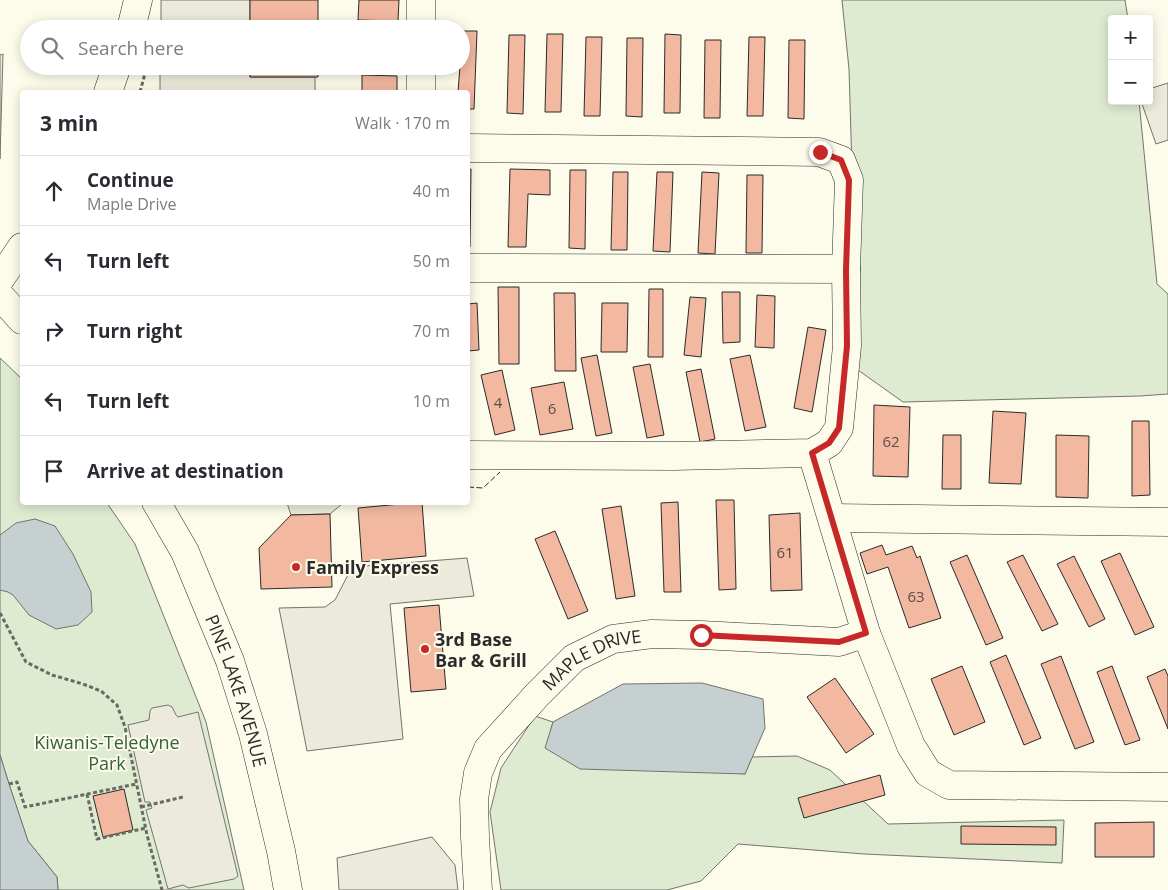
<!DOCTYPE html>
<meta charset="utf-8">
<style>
body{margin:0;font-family:"Open Sans",sans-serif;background:#f7f7f7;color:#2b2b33}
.controls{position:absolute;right:15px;top:15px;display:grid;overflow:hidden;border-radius:5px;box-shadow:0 2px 12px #0003}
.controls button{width:45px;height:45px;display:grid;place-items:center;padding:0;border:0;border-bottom:1px solid #e1e1e2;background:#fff;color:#2b2b33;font:25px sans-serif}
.stop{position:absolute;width:15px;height:15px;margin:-11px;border:4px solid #c62828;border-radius:50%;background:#fff}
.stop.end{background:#c62828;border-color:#fff;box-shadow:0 1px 5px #0008}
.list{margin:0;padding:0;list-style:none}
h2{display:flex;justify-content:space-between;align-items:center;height:65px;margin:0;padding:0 20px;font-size:21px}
h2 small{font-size:16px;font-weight:400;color:#7c7c81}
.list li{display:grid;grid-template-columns:32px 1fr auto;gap:15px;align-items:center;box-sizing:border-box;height:70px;padding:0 20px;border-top:1px solid #e1e1e2}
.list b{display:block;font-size:19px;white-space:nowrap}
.list p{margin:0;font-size:16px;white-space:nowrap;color:#7c7c81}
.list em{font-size:16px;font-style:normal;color:#7c7c81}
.icon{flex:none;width:28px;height:28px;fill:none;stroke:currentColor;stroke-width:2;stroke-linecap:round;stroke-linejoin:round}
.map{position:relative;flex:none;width:1168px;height:890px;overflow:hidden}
.search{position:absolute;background:#fff;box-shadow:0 2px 12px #0003;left:20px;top:20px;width:450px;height:55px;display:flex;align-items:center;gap:12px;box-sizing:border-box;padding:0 18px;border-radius:28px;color:#7c7c81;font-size:19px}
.panel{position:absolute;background:#fff;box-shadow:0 2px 12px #0003;left:20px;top:90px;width:450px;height:415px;border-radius:5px}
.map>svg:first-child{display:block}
.green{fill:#deebd1;stroke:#74746e}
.parking{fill:#eceadb;stroke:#74746e}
.water{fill:#c7d0d0;stroke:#74746e}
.building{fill:#f2b8a0;stroke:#2b2b2b}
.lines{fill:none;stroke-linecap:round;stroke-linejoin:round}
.minor-casing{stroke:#2b2b2b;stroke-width:29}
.major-casing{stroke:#2b2b2b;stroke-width:29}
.path{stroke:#6a6964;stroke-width:3;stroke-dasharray:4 2.5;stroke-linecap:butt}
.minor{stroke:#fdfbea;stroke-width:28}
.major{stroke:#fdfbea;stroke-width:28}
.fence{stroke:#2b2b2b;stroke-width:1;stroke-dasharray:6 2.5;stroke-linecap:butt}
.route{stroke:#c62828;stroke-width:6}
.poi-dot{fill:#c62828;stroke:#fdfbea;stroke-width:2}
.labels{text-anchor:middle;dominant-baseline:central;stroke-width:4;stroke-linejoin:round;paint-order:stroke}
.number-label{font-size:15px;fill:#5d4e48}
.poi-label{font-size:18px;font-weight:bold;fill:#2b2b2b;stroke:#fdfbea;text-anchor:start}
.street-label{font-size:18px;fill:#2b2b2b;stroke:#fdfbea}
.park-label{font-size:18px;fill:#34623c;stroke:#fdfbea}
</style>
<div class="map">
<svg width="1168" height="890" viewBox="0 0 1168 890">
<rect width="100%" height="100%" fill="#fdfbea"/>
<path class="green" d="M842 0H1125L1128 19H1112V101H1139L1157 284 1168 294V394L1140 396 903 402 858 370 849 69Z
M0 358 22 379V502L107 503 135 544 206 722 244 890H58L57 877 28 841 9 784 0 755Z
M535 716 553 722 546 748 745 774 752 757 797 756 830 770 888 824 1064 820 1062 863 864 854 738 844 701 881 667 890H501L490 812 501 768Z"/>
<path class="parking" d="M161 0H250V29H161Z
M3 54 0 159V55Z
M160 66H250V77H315V92H160Z
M1168 83V140L1156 144 1141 101H1149V89Z
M342 502V504L330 514 291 515 287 503Z
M467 558 474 596 390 604 403 739 307 751 279 608 325 607 335 600 352 567Z
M168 705 172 707 176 715 178 717 198 712 238 876 234 879 189 888 183 885 168 889 146 810 152 808 150 802H145L128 725 149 720 150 711 152 708Z
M432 837 455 865 458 890H339L337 858Z"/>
<path class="water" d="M35 519 55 526 73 554 91 592 92 612 78 625 56 629 29 615 13 595 8 592 0 590V535L16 523Z
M702 683 763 699 765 728 745 774 580 769 545 748 553 722 623 684Z
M0 755 9 784 28 841 57 877 58 890H0Z"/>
<path class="building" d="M250 0H318V29H250Z
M359 0H399L398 21 358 20Z
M461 31H477L474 109H468V92H458L460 66H461Z
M547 34H563L561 112H545Z
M665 34 681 35 680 113H664Z
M509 35H525L523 114 507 113Z
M586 37H602L600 116H584Z
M749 37H765L763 116H747Z
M627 38H643L642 117 626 116Z
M705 40H721L720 118H704Z
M789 40H805L804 119 788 118Z
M250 66H318V77H250Z
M362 75 397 76V92H362Z
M468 169H471L470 247H468Z
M510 169 550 170V195L528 194 526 247H508Z
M570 170H586L585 249 569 248Z
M613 172H628L627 250H611Z
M657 172H673L670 252 653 251Z
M702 172 719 173 715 254 698 253Z
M747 175H763L762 253H746Z
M498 287H519V364H499Z
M649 289H663V357H648Z
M722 292H740V342L723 343Z
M554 293H575L576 371H555Z
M757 295 775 296 774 348 755 347Z
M690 297 706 298 701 357 684 355Z
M477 303 479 350 468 351V304Z
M602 303H628L627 352H601Z
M808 327 826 330 812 412 794 408Z
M597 355 612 433 596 436 581 358Z
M750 355 766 427 745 431 730 359Z
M650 364 664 435 647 438 633 367Z
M701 369 715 439 700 442 686 372Z
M502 370 515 430 495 435 481 375Z
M564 382 573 429 540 435 531 388Z
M874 405 910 407 908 477 873 476Z
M993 411 1026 413 1021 484 989 483Z
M1132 421H1149L1150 495 1132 496Z
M943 435H961V489H942Z
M1056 435 1089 436 1088 498 1056 497Z
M716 500H734L736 589 719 590Z
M422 502 426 556 362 562 358 508Z
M678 502 681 592H664L661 503Z
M621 506 635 596 616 599 602 509Z
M800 513 802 590 771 591 769 515Z
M330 514 332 587 261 589 259 548 291 515Z
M555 531 588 611 568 619 535 539Z
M882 545 886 555 912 546 917 558 920 556 941 618 909 628 888 567 867 574 860 553Z
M1120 553 1154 627 1135 635 1101 561Z
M967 555 1003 638 986 645 950 562Z
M1023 555 1058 624 1042 631 1007 562Z
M1074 556 1105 619 1089 627 1057 564Z
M439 605 446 689 411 692 404 608Z
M1006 655 1041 738 1024 745 990 662Z
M1061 656 1094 742 1075 749 1041 664Z
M962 666 985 722 954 735 931 679Z
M1112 666 1140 740 1125 745 1097 672Z
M1165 669 1168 676V729L1147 677Z
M835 678 874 734 846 753 807 697Z
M880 775 885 795 804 818 798 798Z
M124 789 133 830 103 837 93 796Z
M1154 822V857H1095V823Z
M961 826 1056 827V845L961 844Z"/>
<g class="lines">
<g class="minor-casing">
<g id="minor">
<path d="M421 29V0"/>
<path d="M421 92V66"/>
<path d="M468 148 819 152 841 160 849 180 846 269 847 346 839 428 829 443 812 453 674 456 468 455"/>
<path d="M468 268 846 269"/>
<path d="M812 453 866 633 911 746 928 773 949 785 1168 787"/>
<path d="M832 518 1168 522"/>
<path id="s1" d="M478 890 475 837 474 799 478 773 488 749 537 695 574 658 613 639 652 634 701 635 839 642 866 633"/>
</g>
</g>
<g class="major-casing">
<g id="major">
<path d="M131 29 138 0"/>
<path d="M108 92 117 66"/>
<path d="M0 279 22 247"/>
<path d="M0 296 22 320"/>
<path id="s2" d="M156 502 185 552 230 661 253 734 281 851 288 890"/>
</g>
</g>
<path class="path" d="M140 92 147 66
M0 613 26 662 52 675 83 684 101 691 117 705 125 727 147 835 162 890
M9 784 17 782 25 807 136 784
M87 794 97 839 146 828
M141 807 183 797"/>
<use href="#minor" class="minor"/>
<use href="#major" class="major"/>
<path class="fence" d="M468 487 483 488 500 472"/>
</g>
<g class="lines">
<path class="route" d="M701 635 839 642 866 633 812 453 829 443 839 428 847 346 846 270 849 180 841 160 820 152"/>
</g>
<g class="poi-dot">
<circle cx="296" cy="567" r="5"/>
<circle cx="425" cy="649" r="5"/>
</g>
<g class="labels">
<g class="number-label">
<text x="498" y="402">4</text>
<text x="552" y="408">6</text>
<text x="891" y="441">62</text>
<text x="785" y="552">61</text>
<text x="916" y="596">63</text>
</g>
<g class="poi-label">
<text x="306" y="567">Family Express</text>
<text x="435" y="639">3rd Base<tspan x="435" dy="21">Bar &amp; Grill</tspan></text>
</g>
<g class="street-label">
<text stroke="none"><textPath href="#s1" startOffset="284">MAPLE DRIVE</textPath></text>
<text stroke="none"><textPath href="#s2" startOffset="206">PINE LAKE AVENUE</textPath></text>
</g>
<g class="park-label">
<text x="107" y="742">Kiwanis-Teledyne<tspan x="107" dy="21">Park</tspan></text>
</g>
</g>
</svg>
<div class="controls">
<button>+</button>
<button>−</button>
</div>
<div class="stop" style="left:701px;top:635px"></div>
<div class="stop end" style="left:820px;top:152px"></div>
<div class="search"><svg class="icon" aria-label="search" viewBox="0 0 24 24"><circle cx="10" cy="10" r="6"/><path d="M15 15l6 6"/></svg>Search here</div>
<section class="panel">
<h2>3 min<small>Walk · 170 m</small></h2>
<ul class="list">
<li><svg class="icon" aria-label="ahead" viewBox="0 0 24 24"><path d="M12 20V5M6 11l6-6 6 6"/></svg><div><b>Continue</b><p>Maple Drive</p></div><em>40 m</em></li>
<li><svg class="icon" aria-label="left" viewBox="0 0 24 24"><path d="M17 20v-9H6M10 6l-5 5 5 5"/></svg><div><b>Turn left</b></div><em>50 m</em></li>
<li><svg class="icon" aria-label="right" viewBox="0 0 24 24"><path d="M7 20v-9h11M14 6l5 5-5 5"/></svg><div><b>Turn right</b></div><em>70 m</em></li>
<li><svg class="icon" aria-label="left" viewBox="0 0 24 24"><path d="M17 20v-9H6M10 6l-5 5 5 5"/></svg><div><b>Turn left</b></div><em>10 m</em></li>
<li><svg class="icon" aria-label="arrive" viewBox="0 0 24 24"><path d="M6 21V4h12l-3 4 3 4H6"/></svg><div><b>Arrive at destination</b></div></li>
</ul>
</section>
</div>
